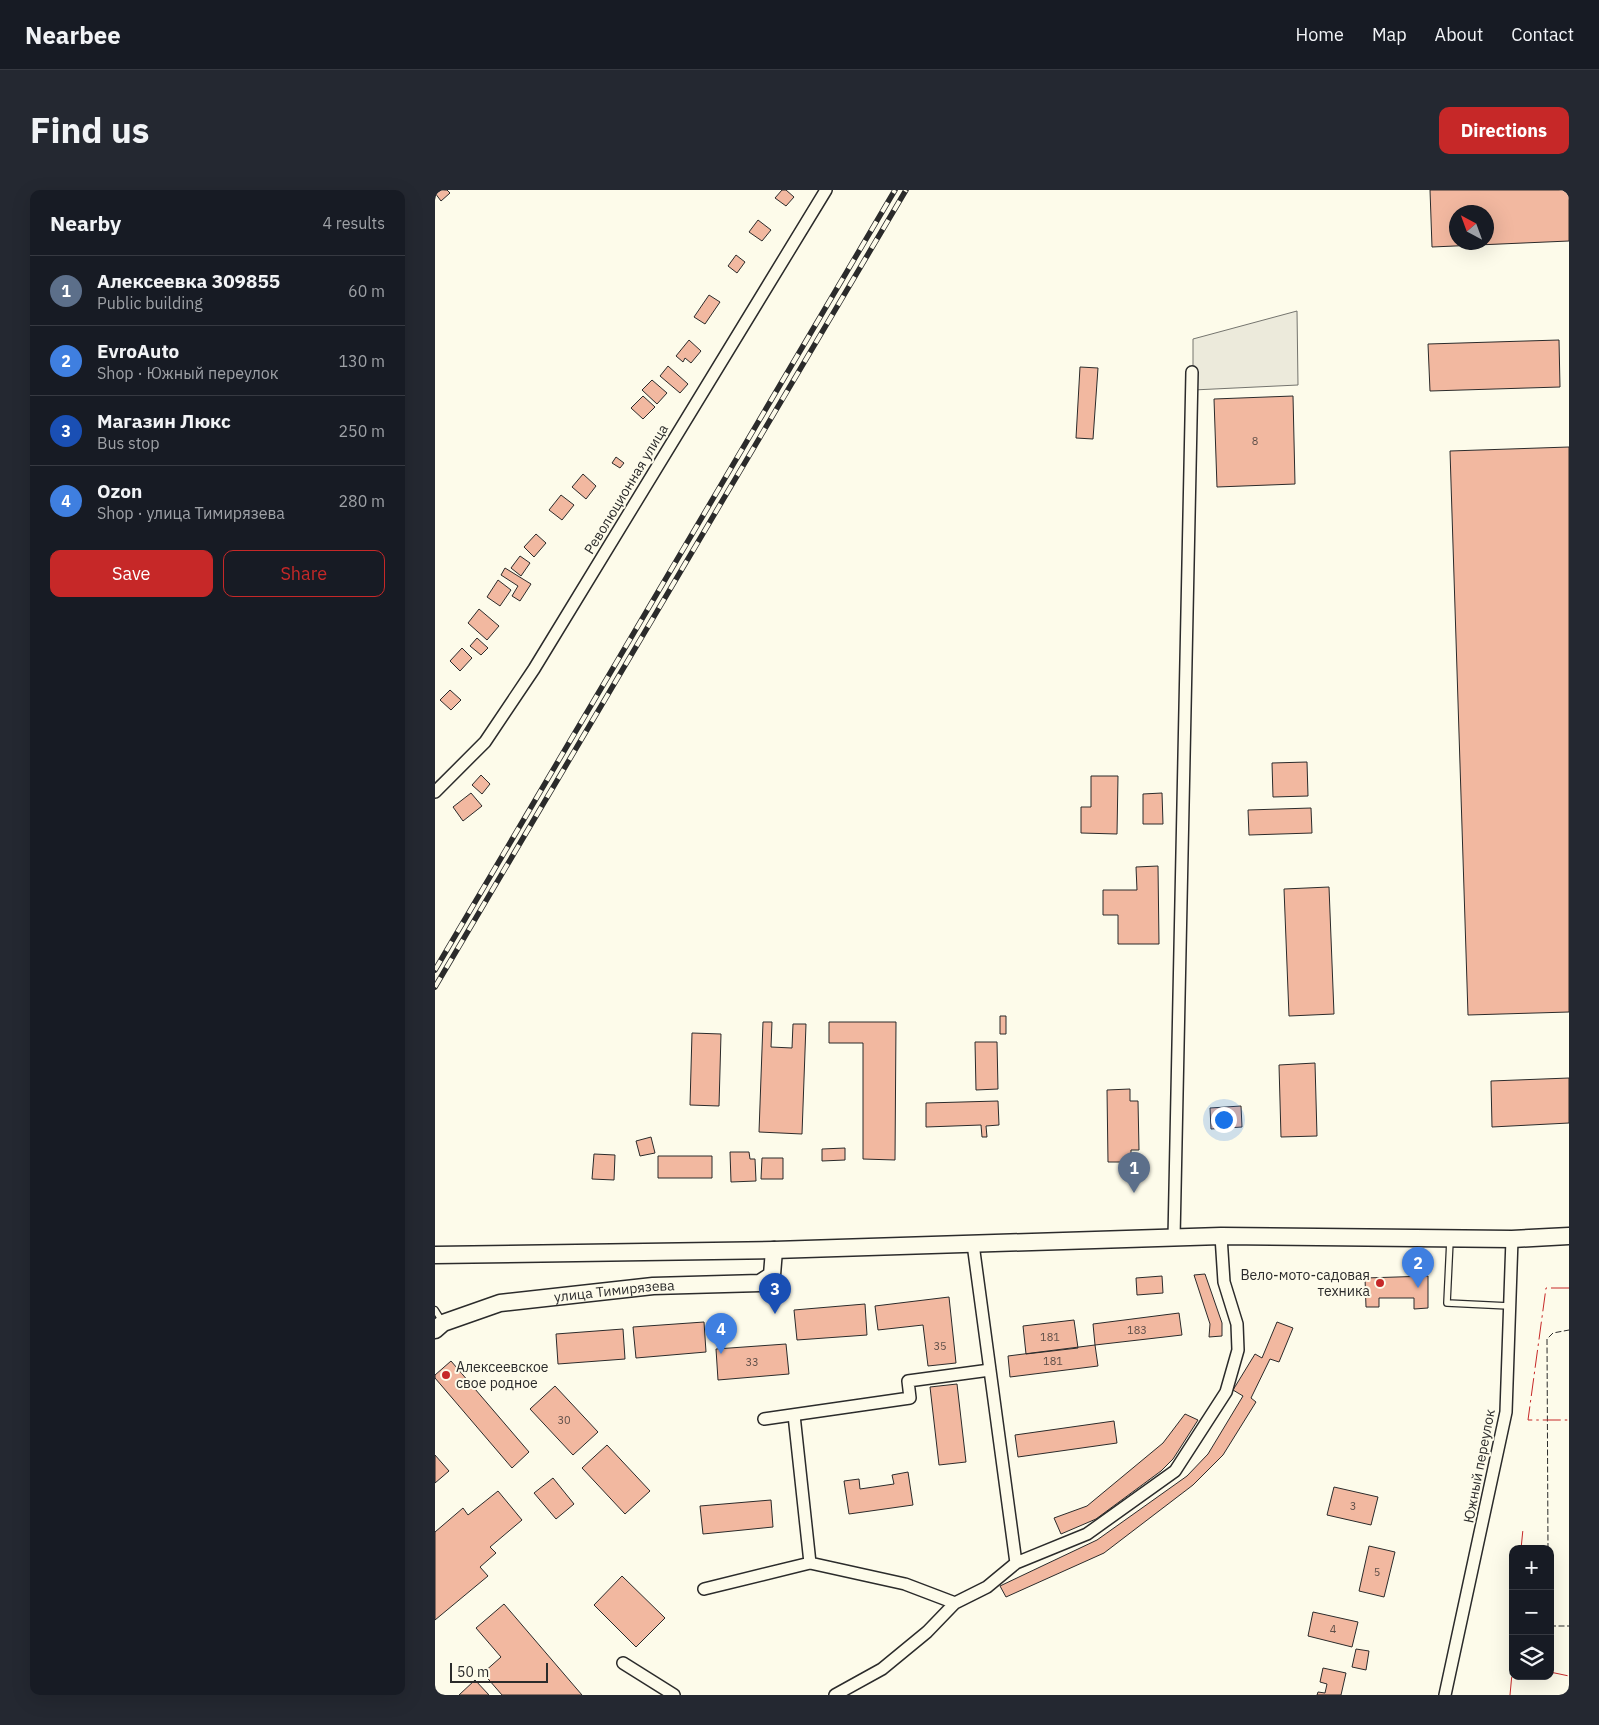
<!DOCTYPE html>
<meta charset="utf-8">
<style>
body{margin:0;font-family:"IBM Plex Sans",sans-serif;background:#242831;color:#f1f3f6}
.controls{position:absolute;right:15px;bottom:15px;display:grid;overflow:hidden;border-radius:10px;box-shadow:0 5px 20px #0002}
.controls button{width:45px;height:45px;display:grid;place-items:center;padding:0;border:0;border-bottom:1px solid #363941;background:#171b24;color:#f1f3f6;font:25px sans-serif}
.compass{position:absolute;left:1014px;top:15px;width:45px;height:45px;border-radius:50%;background:#171b24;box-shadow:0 5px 20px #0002;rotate:319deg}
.scale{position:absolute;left:15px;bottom:12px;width:98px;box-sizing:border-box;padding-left:5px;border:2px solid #2b2b2b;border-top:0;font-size:14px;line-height:18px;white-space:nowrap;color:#2b2b2b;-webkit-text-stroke:4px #fdfbea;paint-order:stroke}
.you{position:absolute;left:788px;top:929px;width:18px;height:18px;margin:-12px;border:4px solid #fff;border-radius:50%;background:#1a73e8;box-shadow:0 0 0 8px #1a73e833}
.badge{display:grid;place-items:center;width:32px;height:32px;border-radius:50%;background:#c62828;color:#fff;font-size:16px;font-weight:700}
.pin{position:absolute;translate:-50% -41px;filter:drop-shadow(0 1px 2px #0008)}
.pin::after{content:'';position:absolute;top:26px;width:18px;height:15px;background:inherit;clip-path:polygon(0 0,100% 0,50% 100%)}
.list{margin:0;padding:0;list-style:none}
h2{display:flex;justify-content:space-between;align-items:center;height:65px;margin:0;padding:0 20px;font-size:21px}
h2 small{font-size:16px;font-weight:400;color:#9ea1a6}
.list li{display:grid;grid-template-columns:32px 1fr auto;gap:15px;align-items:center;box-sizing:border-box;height:70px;padding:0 20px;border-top:1px solid #363941}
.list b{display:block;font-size:19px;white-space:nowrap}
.list p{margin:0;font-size:16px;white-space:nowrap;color:#9ea1a6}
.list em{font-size:16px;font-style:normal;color:#9ea1a6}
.actions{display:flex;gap:10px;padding:15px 20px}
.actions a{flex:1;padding:11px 0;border:1px solid #c62828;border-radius:10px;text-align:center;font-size:18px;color:#c62828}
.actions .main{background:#c62828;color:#fff}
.icon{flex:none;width:28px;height:28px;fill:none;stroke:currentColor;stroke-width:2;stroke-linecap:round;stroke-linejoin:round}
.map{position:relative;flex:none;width:1134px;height:1505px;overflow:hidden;border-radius:10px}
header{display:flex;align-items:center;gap:30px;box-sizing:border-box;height:70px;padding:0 25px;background:#171b24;border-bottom:1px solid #363941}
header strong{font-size:24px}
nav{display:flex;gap:28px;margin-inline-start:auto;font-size:18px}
.intro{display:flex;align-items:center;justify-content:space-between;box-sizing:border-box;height:120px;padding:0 30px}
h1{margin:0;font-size:35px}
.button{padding:12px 22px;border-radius:10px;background:#c62828;color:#fff;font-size:18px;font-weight:700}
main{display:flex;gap:30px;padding:0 30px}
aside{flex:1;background:#171b24;border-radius:10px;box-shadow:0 5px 20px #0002}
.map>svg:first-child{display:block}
.parking{fill:#eceadb;stroke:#74746e}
.building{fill:#f2b8a0;stroke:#2b2b2b;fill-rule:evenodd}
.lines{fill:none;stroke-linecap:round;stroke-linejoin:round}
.service-casing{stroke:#2b2b2b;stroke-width:8}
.minor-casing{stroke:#2b2b2b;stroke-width:14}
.secondary-casing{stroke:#2b2b2b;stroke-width:19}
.service{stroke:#fdfbea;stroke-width:5.5}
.minor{stroke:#fdfbea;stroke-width:11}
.secondary{stroke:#fdfbea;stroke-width:16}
.rail-casing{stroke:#2b2b2b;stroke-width:5.5}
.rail{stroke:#fdfbea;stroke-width:4;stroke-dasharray:11;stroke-linecap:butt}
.fence{stroke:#2b2b2b;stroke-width:1;stroke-dasharray:6 2.5;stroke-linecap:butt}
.power{stroke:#c62828;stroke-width:1;stroke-dasharray:18 4 2.5 4;stroke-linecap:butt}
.poi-dot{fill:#c62828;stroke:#fdfbea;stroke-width:2}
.labels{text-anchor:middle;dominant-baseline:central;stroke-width:4;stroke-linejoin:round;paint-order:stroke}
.number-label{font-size:11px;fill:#5d4e48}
.street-label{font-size:14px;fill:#2b2b2b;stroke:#fdfbea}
.poi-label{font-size:14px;fill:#2b2b2b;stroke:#fdfbea;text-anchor:end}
</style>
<header>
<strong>Nearbee</strong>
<nav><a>Home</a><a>Map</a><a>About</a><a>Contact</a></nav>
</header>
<div class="intro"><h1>Find us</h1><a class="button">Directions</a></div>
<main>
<aside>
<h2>Nearby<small>4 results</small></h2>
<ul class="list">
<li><span class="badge" style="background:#5c6f8a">1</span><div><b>Алексеевка 309855</b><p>Public building</p></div><em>60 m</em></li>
<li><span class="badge" style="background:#3f7fe0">2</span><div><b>EvroAuto</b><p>Shop · Южный переулок</p></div><em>130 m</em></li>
<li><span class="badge" style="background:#1a4fb4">3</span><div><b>Магазин Люкс</b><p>Bus stop</p></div><em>250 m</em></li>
<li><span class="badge" style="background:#3f7fe0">4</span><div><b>Ozon</b><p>Shop · улица Тимирязева</p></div><em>280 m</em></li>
</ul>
<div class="actions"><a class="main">Save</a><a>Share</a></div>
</aside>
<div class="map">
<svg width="1134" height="1505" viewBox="0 0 1134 1505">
<rect width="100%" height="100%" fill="#fdfbea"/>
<path class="parking" d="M862 121 863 195 758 200V149Z"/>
<path class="building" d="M0 0H12L15 3 6 11 0 3Z
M347 0H351L359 7 351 16 340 8Z
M995 0H1134V51L997 57ZM1022 22H1052V52H1022Z
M323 30 336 40 327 51 314 42Z
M301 65 310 72 302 83 293 76Z
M274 105 285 112 270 134 259 127Z
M254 150 266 161 256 173 250 168 248 172 241 166Z
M1124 150 1125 197 995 201 993 154Z
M233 176 253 194 245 203 225 186Z
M645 177 663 178 658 249 641 248Z
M217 190 232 203 222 214 207 200Z
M208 206 220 217 208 229 196 218Z
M858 206 860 294 782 297 779 209Z
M1134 257V822L1033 825 1015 261Z
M181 267 189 273 185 278 177 273Z
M148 284 161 296 151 309 137 297Z
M126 305 139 315 127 330 114 320Z
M101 344 111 353 99 367 89 357Z
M85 366 95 373 86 386 76 378Z
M70 378 96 394 85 411 77 406 83 396 66 385Z
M63 390 76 400 65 416 52 407Z
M44 419 64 436 52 450 33 433Z
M42 448 53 458 46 465 35 456Z
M27 458 37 468 25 481 15 471Z
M15 500 26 510 16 520 5 510Z
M872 572 873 606 838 607 837 573Z
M46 585 55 594 47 604 37 595Z
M656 586H683L682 644 646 643V617H656Z
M36 603 47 616 28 631 18 617Z
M727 603 728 634H708V604Z
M876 618 877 643 814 645 813 620Z
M723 676 724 754H683V725H668V700H702L701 677Z
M894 697 899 824 854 826 849 699Z
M565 826H571V844H565Z
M328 832H337L336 857 357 858 358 834H371L367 944 324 942Z
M394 832H461L460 970 428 969V853H394Z
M257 843 286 844 284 916 255 915Z
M540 852H562L563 899 541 900Z
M880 873 882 946 846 947 844 875Z
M1134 888V933L1057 937 1056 891Z
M695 899V911H703L704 960H696V972H673L672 900Z
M563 911 564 935 551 936 552 947H547L546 935 491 937V913Z
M806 916 807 937 776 939 775 918Z
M216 947 220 963 205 966 201 951Z
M410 958V970L387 971V959Z
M295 962H314L315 969H320L321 991 296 992Z
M159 964 180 965 179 990 157 989Z
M223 966H277V988H223Z
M327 968H348V989H326Z
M770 1084 787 1133V1146L774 1147 775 1134 759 1085Z
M727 1086 728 1103 702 1105 701 1088Z
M993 1086V1118L979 1119V1108H944V1117H931L930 1088Z
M514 1107 521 1173 493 1176 488 1135 443 1140 440 1116Z
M430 1114 432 1145 362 1150 359 1120Z
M744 1123 747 1145 660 1155 658 1134Z
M639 1130 643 1158 591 1164 588 1136Z
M269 1132 271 1162 201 1168 198 1137Z
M842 1132 858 1138 844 1172 835 1169 816 1208 821 1212 788 1265 758 1295 669 1363 571 1407 565 1396 662 1350 752 1286 773 1264 808 1206 798 1200 820 1164 827 1168Z
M188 1139 190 1169 123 1174 121 1144Z
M351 1154 354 1184 283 1190 281 1159Z
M660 1155 663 1176 575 1187 573 1166Z
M16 1171 94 1262 77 1278 0 1188V1185Z
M522 1194 531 1272 504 1275 495 1197Z
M120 1196 163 1242 138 1265 95 1219Z
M750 1224 763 1230 738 1269 726 1281 661 1329 626 1344 619 1328 652 1316 728 1253Z
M679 1231 682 1253 583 1267 580 1245Z
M172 1255 215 1301 190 1324 147 1278Z
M0 1265 14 1281 0 1293Z
M473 1282 478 1315 414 1324 409 1291 424 1289 425 1299 459 1294 457 1285Z
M118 1288 139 1314 121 1329 99 1303Z
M899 1297 943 1307 936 1335 892 1325Z
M63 1301 87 1330 55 1357 61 1363 45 1377 53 1386 0 1430V1342L28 1318 33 1325Z
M336 1310 338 1337 268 1344 265 1316Z
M934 1356 960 1362 949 1407 924 1401Z
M187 1386 230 1428 201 1457 159 1415Z
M69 1414 147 1505H67L48 1483 66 1467 41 1438Z
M878 1422 923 1432 917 1457 873 1446Z
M921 1459 934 1461 931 1480 917 1477Z
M888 1478 911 1483 906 1505H882L883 1502 890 1503 892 1494 885 1492Z
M40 1490 54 1505H24Z"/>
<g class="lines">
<g class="service-casing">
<path id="service" d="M1015 1050 1012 1113 1074 1116
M0 1120 7 1131"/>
</g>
<g class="minor-casing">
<path id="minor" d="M0 602 50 552 99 479 391 0
M739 1048 757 182
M538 1054 581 1373
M359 1225 375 1373
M329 1229 475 1208 473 1191 555 1180
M269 1399 375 1373 470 1394 520 1413
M188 1473 239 1505
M400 1505 447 1479 492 1442 520 1413 552 1397 581 1373 652 1344 740 1281 791 1202 803 1160 802 1134 789 1092 786 1046
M1010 1505 1071 1222 1077 1049"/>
</g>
<g class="secondary-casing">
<g id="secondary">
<path d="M0 1065 339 1060 786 1046 1077 1049 1134 1046"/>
<path id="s1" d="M0 1140 8 1133 65 1113 218 1096 325 1093 337 1085 339 1060"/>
</g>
</g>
<use href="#service" class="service"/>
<use href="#minor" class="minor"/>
<use href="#secondary" class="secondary"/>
<g class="rail-casing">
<path id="rail" d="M0 780 460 0
M0 797 471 0"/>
</g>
<use href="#rail" class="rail"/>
<path class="fence" d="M1113 1359 1112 1149 1118 1143 1134 1140
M1115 1436H1134"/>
<path class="power" d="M1134 1098H1111L1093 1230H1134
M1086 1359 1088 1339
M1105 1359V1355
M1115 1482 1134 1486
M1075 1505 1078 1473"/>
</g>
<g class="poi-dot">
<circle cx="945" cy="1093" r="5"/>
<circle cx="11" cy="1185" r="5"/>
</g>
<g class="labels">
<g class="number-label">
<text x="820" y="251">8</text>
<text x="702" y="1140">183</text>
<text x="615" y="1147">181</text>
<text x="505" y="1156">35</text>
<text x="618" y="1171">181</text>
<text x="317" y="1172">33</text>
<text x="129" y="1230">30</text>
<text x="918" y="1316">3</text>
<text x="942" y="1382">5</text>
<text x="898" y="1439">4</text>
</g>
<g class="street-label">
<text transform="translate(191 299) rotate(-59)">Революционная улица</text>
<text stroke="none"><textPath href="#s1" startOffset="186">улица Тимирязева</textPath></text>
<text transform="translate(1044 1276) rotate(-79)">Южный переулок</text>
</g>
<g class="poi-label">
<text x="935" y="1085">Вело-мото-садовая<tspan x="935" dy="16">техника</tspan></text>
<text x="21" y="1177" text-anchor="start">Алексеевское<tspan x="21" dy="16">свое родное</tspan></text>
</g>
</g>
</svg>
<div class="controls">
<button>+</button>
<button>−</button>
<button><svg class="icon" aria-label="layers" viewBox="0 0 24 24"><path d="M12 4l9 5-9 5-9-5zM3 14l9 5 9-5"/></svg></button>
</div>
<svg class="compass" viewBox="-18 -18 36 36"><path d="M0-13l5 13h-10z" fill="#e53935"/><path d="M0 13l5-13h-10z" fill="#9ea1a6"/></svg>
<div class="scale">50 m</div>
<div class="you"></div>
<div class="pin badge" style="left:699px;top:1003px;background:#5c6f8a">1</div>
<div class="pin badge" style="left:983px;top:1098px;background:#3f7fe0">2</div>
<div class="pin badge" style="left:340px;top:1124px;background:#1a4fb4">3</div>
<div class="pin badge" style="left:286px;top:1164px;background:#3f7fe0">4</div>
</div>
</main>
